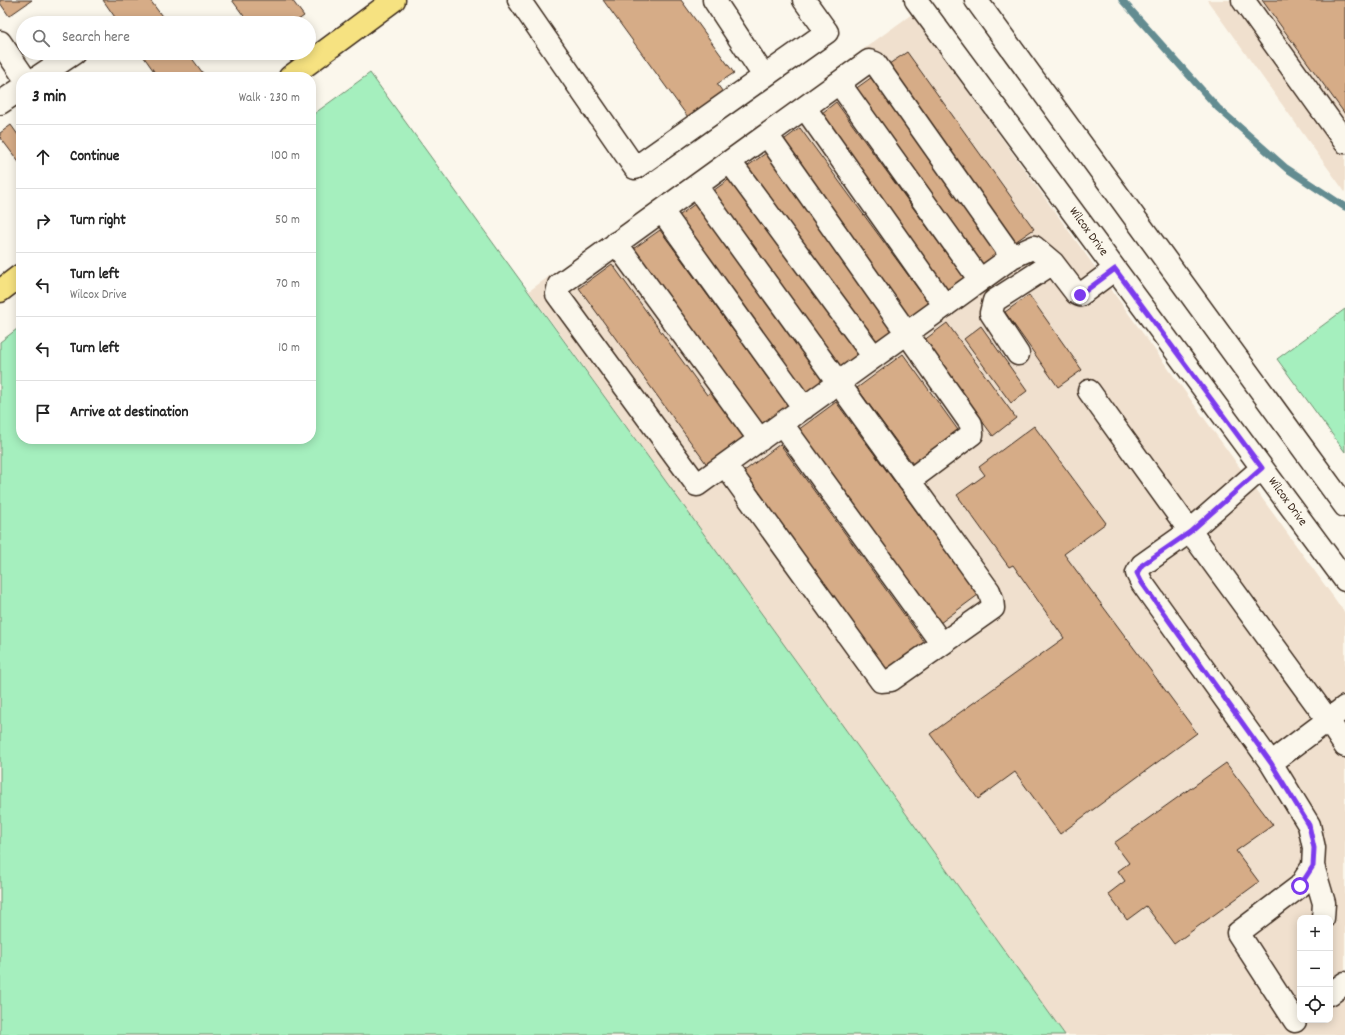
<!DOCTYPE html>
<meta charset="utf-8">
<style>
body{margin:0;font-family:Dekko,sans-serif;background:#f6f6f6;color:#222}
.controls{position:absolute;right:12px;bottom:12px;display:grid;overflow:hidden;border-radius:8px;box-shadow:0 2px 10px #0003}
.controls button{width:36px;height:36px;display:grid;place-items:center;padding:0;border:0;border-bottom:1px solid #e0e0e0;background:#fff;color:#222;font:20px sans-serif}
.stop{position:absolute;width:12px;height:12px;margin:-9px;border:3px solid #7c3aed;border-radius:50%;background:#fff}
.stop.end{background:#7c3aed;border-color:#fff;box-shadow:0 1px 4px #0008}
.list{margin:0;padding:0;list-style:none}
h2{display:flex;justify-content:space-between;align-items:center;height:52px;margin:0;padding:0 16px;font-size:17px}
h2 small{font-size:13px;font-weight:400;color:#767676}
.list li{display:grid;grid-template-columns:26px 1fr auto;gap:12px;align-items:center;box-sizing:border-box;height:64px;padding:0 16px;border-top:1px solid #e0e0e0}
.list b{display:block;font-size:15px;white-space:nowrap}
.list p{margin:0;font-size:13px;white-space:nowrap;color:#767676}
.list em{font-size:13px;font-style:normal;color:#767676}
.icon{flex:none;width:22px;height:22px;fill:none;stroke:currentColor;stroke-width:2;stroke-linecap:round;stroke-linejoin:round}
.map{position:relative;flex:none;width:1345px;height:1035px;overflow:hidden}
.search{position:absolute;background:#fff;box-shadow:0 2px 10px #0003;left:16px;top:16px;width:300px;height:44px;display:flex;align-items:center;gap:10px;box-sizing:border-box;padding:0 14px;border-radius:22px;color:#767676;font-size:15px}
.panel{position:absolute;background:#fff;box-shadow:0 2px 10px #0003;left:16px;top:72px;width:300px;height:372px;border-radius:16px}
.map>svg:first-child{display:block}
.built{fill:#f0e0ce;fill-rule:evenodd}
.green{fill:#a5efbe;stroke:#708c6e}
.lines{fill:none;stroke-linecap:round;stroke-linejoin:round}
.stream{stroke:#648c91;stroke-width:7}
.building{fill:#d6ac87;stroke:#3b2a1e}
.minor-casing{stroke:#3b2a1e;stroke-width:25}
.major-casing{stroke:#3b2a1e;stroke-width:25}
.minor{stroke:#fbf7ec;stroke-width:22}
.major{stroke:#f6e281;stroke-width:22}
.route{stroke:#7c3aed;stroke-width:5}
.labels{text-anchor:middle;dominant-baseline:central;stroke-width:3.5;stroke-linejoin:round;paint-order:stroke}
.street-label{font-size:13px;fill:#3b2a1e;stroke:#fbf7ec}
</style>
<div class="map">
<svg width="1345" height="1035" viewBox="0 0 1345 1035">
<rect width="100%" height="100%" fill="#fbf7ec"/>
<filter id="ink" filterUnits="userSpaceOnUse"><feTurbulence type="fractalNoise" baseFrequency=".025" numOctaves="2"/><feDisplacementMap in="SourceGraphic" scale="8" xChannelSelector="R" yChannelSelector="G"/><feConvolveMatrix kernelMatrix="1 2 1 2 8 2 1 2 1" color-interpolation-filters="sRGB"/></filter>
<g filter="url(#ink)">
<path class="built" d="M1207 0H1345V192Z
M912 14 1345 613V1035H1065L529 291ZM1300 918H1330V1020H1300Z"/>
<path class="green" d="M370 73 843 726 1065 1035H0V342L21 326V439H311V116Z
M1345 309V452L1277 359Z"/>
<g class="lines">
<path class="stream" d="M1122 0 1218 108 1286 168 1345 207"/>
</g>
<path class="building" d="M0 0H32L9 16 0 3Z
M103 0H150L167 23H119Z
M232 0H292L304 16 294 23H249Z
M603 0H681L734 73 717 84 728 99 693 124Z
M1262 0H1345V114Z
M907 52 1034 229 1015 242 886 66Z
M141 53H188L205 76 158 77Z
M872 77 999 254 980 268 851 92Z
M836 102 965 279 945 294 817 117Z
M11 125 21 139V165L0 137V133Z
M800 128 930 305 911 319 781 142Z
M766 153 896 330 874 345 745 168Z
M731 178 860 356 840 371 710 193Z
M696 203 825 381 805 396 676 218Z
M660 230 789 407 761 428 633 249Z
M612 264 707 395 713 390 748 438 708 466 579 288Z
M1029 295 1082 370 1058 387 1005 312Z
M947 323 1016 418 993 436 923 341Z
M981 326 1027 391 1011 403 964 339Z
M903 354 958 430 913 464 857 388Z
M836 402 978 595 940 623 798 430Z
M1034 426 1106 523 1064 554 1197 733 1060 834 1015 772 978 799 930 734 1064 638 1013 565 1009 567 957 495 985 475 979 467Z
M780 444 927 646 889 673 743 472Z
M1226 763 1273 825 1236 851 1259 882 1174 944 1146 906 1127 920 1108 894 1125 881 1118 871 1129 863 1114 843Z"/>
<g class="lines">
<g class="minor-casing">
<path id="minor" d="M519 0 635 168 827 32 804 0
M714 0 764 76
M916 0 1345 580
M976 0 1345 506
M1243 0 1345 142
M0 42 24 77
M38 77 74 53
M839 83 980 280
M0 103 21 89
M805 108 945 306
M767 135 971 424 972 434 909 481
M730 162 874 357
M696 186 989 591 992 599 993 608 891 680 881 681 725 465
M662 211 804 408
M616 243 760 440
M1012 257 875 63 869 61 559 285 557 294 697 485 1012 257 1034 247 1053 263 1076 293 1080 295 1115 269
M1018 354 991 313 994 301 1053 263
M1089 391 1190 531 1328 720 1271 763 1309 825 1314 848 1313 866 1300 886 1238 933 1295 1021
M782 424 942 644
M1262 468 1190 531 1142 565 1137 573 1142 583 1271 763
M1345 707 1328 720 1345 746
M1313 866 1324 903 1323 918
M1330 994 1345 983"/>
</g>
<g class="major-casing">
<path id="major" d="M290 77 394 0
M0 291 21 275"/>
</g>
<use href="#minor" class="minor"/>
<use href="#major" class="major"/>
</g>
</g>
<g class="lines" filter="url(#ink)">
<path class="route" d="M1080 295 1115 269 1262 468 1190 532 1142 565 1137 573 1142 583 1271 763 1309 825 1314 848 1313 866 1300 886"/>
</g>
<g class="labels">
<g class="street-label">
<text transform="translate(1088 232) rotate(54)">Wilcox Drive</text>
<text transform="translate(1287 502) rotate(54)">Wilcox Drive</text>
</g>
</g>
</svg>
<div class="controls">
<button>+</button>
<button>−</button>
<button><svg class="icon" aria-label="locate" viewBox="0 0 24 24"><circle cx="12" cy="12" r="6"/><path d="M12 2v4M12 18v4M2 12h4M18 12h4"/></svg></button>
</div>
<div class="stop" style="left:1300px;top:886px"></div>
<div class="stop end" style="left:1080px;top:295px"></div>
<div class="search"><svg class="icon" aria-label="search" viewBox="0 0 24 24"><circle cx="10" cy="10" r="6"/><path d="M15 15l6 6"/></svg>Search here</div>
<section class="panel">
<h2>3 min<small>Walk · 230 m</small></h2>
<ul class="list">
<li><svg class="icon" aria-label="ahead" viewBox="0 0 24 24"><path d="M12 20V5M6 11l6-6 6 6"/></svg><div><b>Continue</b></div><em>100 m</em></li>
<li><svg class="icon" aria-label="right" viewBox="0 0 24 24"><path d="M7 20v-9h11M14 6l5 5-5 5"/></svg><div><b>Turn right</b></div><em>50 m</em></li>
<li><svg class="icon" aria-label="left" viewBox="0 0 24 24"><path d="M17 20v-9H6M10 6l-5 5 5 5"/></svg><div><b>Turn left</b><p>Wilcox Drive</p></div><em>70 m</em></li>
<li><svg class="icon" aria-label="left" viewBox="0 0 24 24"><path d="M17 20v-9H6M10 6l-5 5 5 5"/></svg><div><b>Turn left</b></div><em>10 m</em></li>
<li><svg class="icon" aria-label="arrive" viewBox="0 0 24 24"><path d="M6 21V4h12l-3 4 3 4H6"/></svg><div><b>Arrive at destination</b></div></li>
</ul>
</section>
</div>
